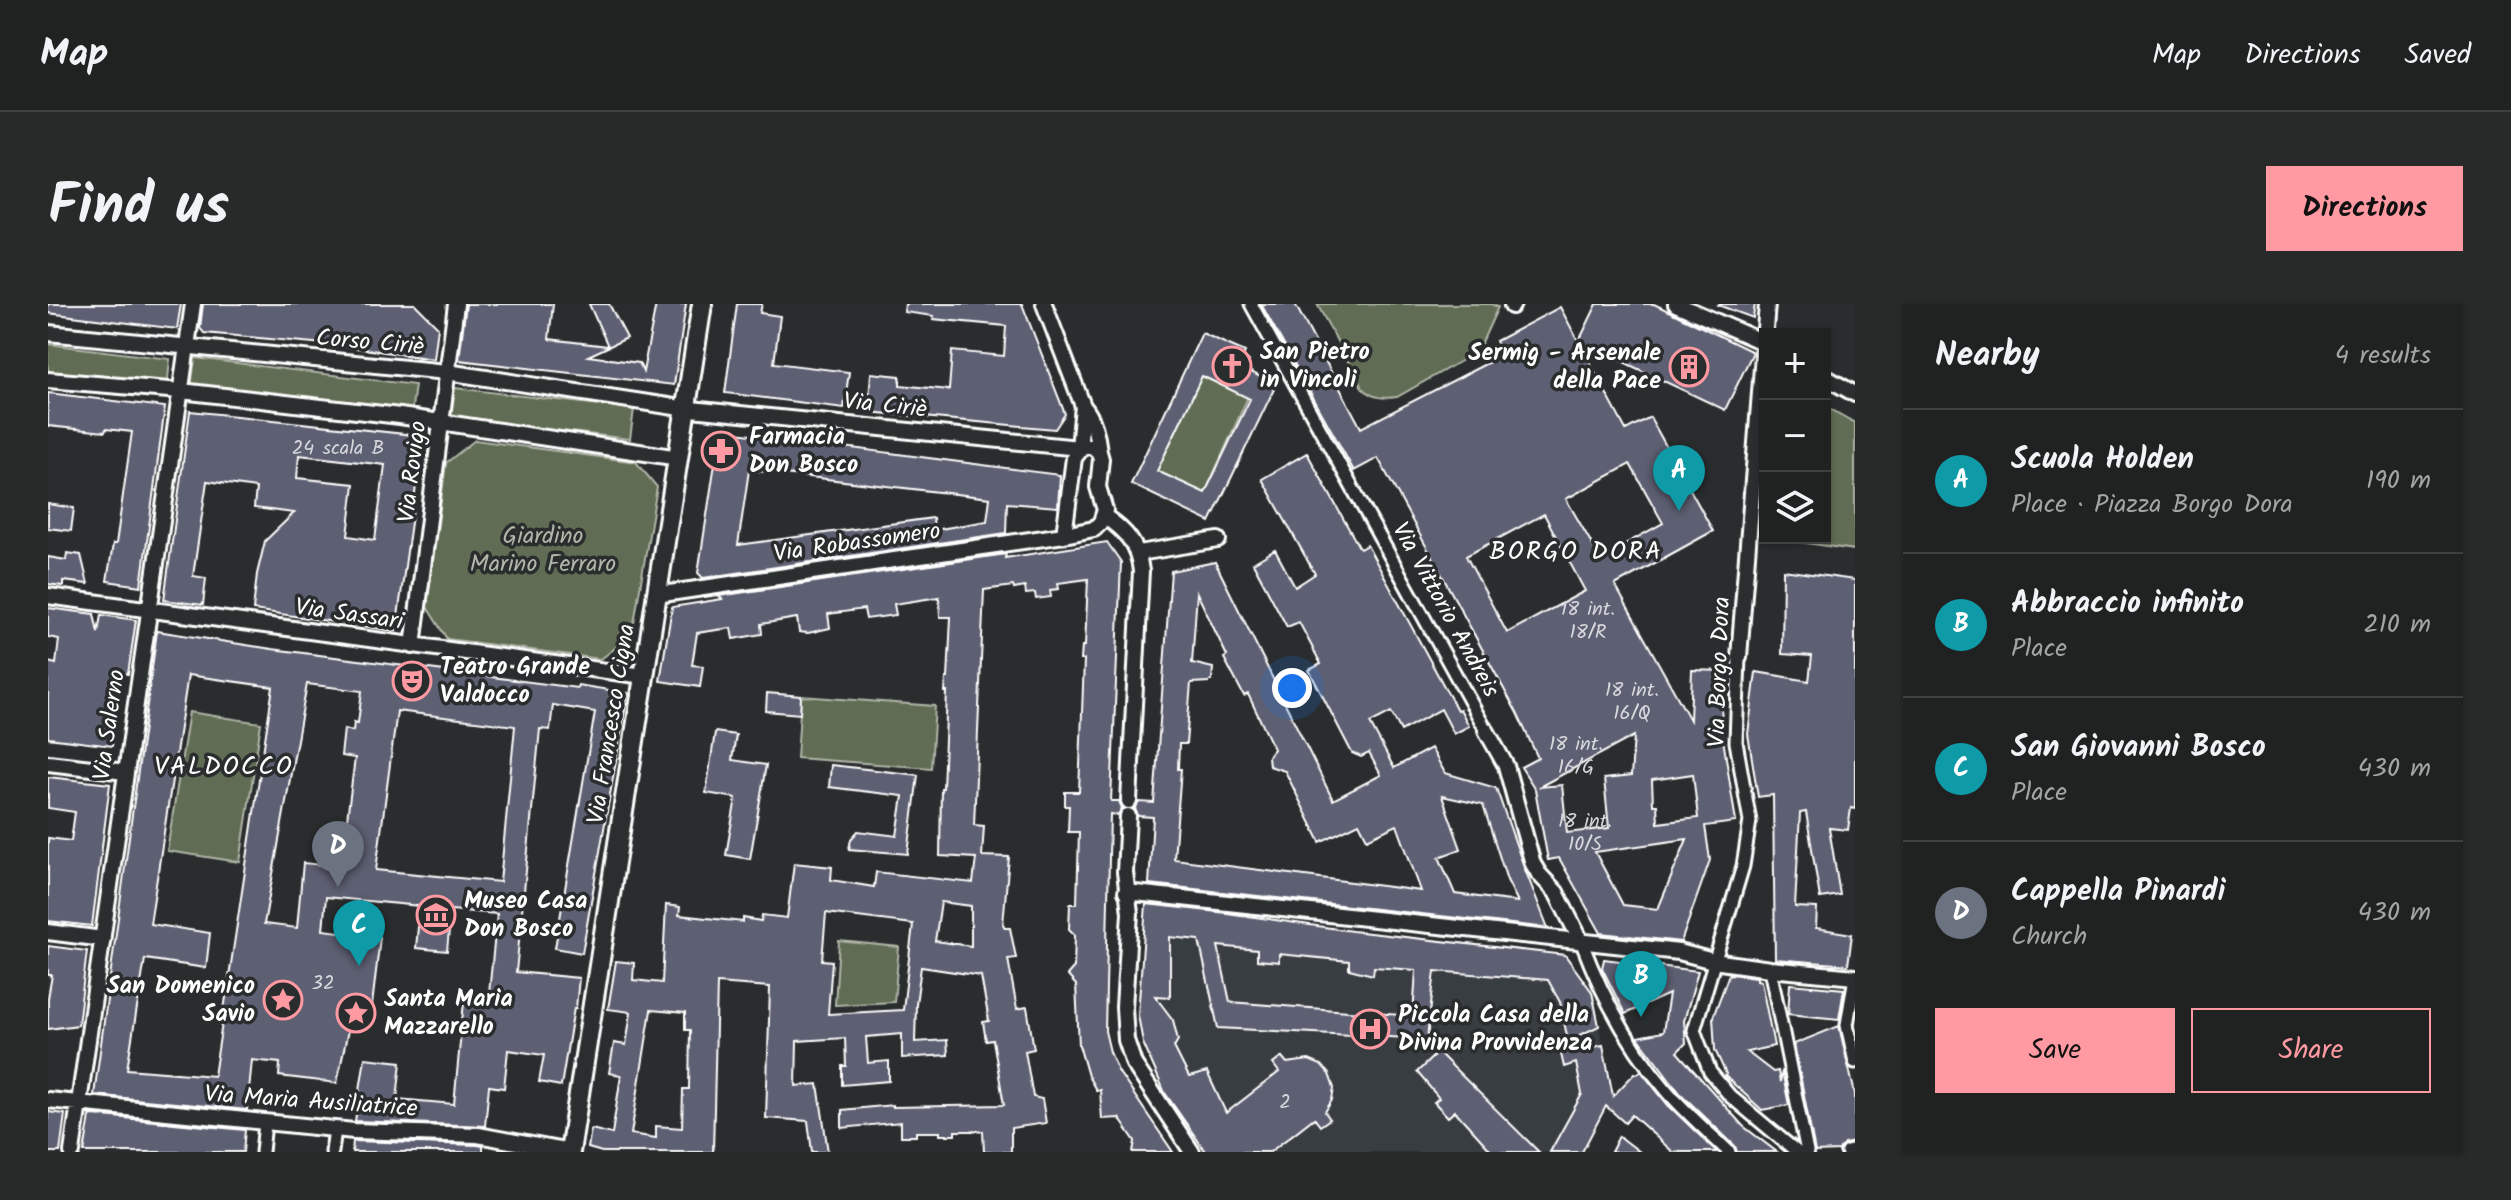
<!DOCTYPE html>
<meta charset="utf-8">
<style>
body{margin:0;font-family:Kalam,sans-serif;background:#282a2a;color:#f1f3f6}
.controls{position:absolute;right:24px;top:24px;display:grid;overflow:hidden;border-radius:0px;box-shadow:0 2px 6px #0004}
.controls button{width:72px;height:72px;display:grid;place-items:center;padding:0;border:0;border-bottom:2px solid #3d3f40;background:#202222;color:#f1f3f6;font:40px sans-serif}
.you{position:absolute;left:1244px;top:384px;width:28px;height:28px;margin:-20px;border:6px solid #fff;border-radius:50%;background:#1a73e8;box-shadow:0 0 0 12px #1a73e833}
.badge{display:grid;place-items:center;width:52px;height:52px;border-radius:50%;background:#ff9aa2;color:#fff;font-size:26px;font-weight:700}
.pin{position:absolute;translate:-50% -66px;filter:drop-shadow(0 2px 4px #0008)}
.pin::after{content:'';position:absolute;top:42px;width:28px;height:24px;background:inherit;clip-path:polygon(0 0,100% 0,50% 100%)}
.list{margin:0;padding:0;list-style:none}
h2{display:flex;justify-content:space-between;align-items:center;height:104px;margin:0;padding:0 32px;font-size:34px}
h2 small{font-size:26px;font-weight:400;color:#a2a4a5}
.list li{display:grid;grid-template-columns:52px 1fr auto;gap:24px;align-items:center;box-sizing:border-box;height:144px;padding:0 32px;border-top:2px solid #3d3f40}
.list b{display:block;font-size:30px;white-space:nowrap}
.list p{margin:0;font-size:26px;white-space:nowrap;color:#a2a4a5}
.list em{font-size:26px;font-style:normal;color:#a2a4a5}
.actions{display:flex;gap:16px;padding:24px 32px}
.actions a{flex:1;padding:18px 0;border:2px solid #ff9aa2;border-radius:0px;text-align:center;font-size:28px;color:#ff9aa2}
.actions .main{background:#ff9aa2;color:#111}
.icon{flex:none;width:44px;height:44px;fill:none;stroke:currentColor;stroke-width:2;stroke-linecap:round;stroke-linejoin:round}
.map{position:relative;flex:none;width:1807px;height:848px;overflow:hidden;border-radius:0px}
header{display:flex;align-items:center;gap:48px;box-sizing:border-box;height:112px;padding:0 40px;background:#202222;border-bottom:2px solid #3d3f40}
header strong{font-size:38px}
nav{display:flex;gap:44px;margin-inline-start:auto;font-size:28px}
.intro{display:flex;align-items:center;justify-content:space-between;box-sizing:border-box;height:192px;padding:0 48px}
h1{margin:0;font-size:56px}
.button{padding:20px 36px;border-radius:0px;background:#ff9aa2;color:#111;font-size:28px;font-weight:700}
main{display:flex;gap:48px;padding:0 48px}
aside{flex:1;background:#202222;border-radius:0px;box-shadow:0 2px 6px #0004}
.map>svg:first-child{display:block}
.built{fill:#393c42}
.green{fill:#606c53;stroke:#b0b6a9;stroke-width:2}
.building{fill:#5d5f72;stroke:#fff;stroke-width:2;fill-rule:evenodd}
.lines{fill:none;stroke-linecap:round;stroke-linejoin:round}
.pedestrian-casing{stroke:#fff;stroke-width:17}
.minor-casing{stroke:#fff;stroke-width:20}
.tertiary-casing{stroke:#fff;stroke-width:24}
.pedestrian{stroke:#2a2d2e;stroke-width:11}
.minor{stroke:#2a2d2e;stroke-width:14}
.tertiary{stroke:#2a2d2e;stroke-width:18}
.labels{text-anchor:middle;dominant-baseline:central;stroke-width:7;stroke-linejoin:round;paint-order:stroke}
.number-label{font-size:20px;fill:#d6d7dc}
.street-label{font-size:24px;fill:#fff;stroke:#2a2d2e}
.poi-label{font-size:24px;font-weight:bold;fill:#fff;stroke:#2a2d2e;text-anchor:start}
.park-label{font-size:24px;fill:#b0b6a9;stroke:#2a2d2e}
.neighbourhood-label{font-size:26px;letter-spacing:2px;fill:#fff;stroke:#2a2d2e}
</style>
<header>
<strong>Map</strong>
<nav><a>Map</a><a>Directions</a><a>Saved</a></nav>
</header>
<div class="intro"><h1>Find us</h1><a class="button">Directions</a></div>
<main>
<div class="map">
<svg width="1807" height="848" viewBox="0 0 1807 848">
<rect width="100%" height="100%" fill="#2a2d2e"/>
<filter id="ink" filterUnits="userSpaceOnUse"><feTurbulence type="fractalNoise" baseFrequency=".0125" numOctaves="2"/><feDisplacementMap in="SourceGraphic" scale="16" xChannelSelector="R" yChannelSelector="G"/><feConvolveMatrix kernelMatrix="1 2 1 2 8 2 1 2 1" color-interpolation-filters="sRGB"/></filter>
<g filter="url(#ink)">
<path class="built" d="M1098 600 1304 627 1516 649 1544 688 1565 790 1534 848H1158L1117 789 1095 739 1090 711Z"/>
<path class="green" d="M1269 0H1443L1450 3 1430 47 1349 93C1335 95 1325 94 1315 85Z
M0 40 122 55 119 85 0 71Z
M147 54 367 81 363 111 143 85Z
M1154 72 1200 93 1157 189 1109 167Z
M407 84 586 105 582 135 403 114Z
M1777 102 1807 119V246L1723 234H1777Z
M427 136 588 158 609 183 584 331 553 355 399 335 379 303 398 159Z
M753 392 887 402 883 464 749 454Z
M141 408 213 419 192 558 119 547Z
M791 637 851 643 846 698 787 701Z"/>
<path class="building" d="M0 0H133L129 25 0 9Z
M155 0H367L390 23 386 55 288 41 156 29 152 24Z
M418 0H505L501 35 560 42 541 0H561L579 34 540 52 591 59 595 68 608 0H638L626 81 411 56Z
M689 0H714L712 9 732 12 726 59 801 68 796 104 677 89Z
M857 0H974L1017 110 1007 125 820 108 823 69 852 72V81L901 86 904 47 956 52 958 22 885 15 886 12 856 8Z
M1213 0H1247L1313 124 1455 51 1448 37 1512 3 1578 126 1602 113 1665 227 1567 281 1642 416 1644 366 1675 367 1673 422 1688 518 1657 522 1662 556 1633 638 1553 629 1511 554 1500 556 1487 485 1473 463 1490 454 1469 409 1330 154 1306 167ZM1582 160 1615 219 1552 254 1518 195ZM1496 210 1537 287 1459 329 1418 252ZM1586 432 1583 472 1556 475 1561 524 1519 529 1514 481 1491 483ZM1645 470 1650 514 1610 519 1609 501H1605L1604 476ZM1639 535 1610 605 1575 601 1547 548Z
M1549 0H1606L1705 48 1677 106 1531 37Z
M1671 0H1707L1705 14 1670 1Z
M1154 29 1197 48 1195 53 1201 57 1197 65 1228 81 1162 218 1083 180ZM1154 72 1202 95 1157 189 1109 167Z
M0 89 117 103 93 282 59 277 65 240H68L84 128 58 125 57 128 0 122Z
M142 107 375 132 348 327 205 306 209 270 217 237 246 209 206 204 208 184 159 177 145 272 158 274 155 301 116 296ZM251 151 337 161 327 236 300 232 306 180 249 174Z
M672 127 1012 171 1010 203 959 199 958 229 655 274 650 269ZM701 166 942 194 939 217 886 226 885 214 690 241Z
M1259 149 1312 245 1319 241 1409 406 1412 405 1421 422 1406 430 1393 405 1353 427 1343 408 1322 419 1346 464 1383 444 1397 469 1448 484 1476 563 1500 624 1101 580 1105 513 1090 512 1087 505 1091 498 1106 499 1123 267 1167 258 1285 496 1333 471 1321 449 1313 453 1304 449 1261 366 1273 360 1251 318 1239 323 1205 259 1227 246 1247 283 1267 270 1214 175ZM1149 289 1179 352 1176 354 1196 392 1200 390 1226 445 1220 452 1221 462 1237 467 1272 538 1311 519 1319 535 1349 521 1373 587 1126 555 1133 465H1130L1131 440H1138L1143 379 1161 378 1164 375 1165 364 1144 359ZM1394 492 1435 501 1459 576 1470 598 1407 590 1391 553 1413 545Z
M0 200 26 204 23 227 0 224Z
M1059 238 1073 258 1063 497H1071L1074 504 1070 511 1062 510 1057 727 1062 748 1070 767 1125 848H1085L1087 837 1071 814 1054 815 1052 786H1048L1040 772 1031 741 1028 681 1019 671 1026 663 1027 631 1021 625 1022 600H1029L1031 528H1020L1021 502H1017V488H1031L1036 356H1033L1034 342H1037L1040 275 1010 279 1011 285 1002 286 1003 293 988 295 987 289 978 290 977 283 966 285 965 282 936 286 926 521 936 522 934 552 961 553 955 620 957 624H962L968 654 960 655 969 705 979 703 986 745 977 747 985 793 994 795 998 819 963 824V848H936L935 827H907V831H892V828H868V832H853V818L794 824V806L845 801V803L956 801 945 736 938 737 935 718 941 717 933 672 873 663 868 700 867 738 899 736 900 751 854 754V730L818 733 820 759 841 757V777L794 781V762H798L797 734 749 737 748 782 770 780 780 848H764L760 817 718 814 722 683 669 679 665 848H554L540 844 543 825 564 830 573 771 561 769 566 739 578 741 583 708 560 705 568 657 586 659 585 676 614 679 618 601 632 603 631 611 695 618V614L713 617 714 611 739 614 746 559 784 563 783 576 826 583 828 568 925 579 928 554 892 552 893 484H895L899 388H897L898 374H900L903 313H892L891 293 846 300 848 311 818 315 816 305 780 310 782 324 760 329 751 328 749 314 713 320 714 330 685 335 683 324 649 329 644 361 655 362 652 383 612 377 624 303 674 295 671 292 958 250 957 254ZM893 598 923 602V642L887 637ZM778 609 865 620 855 706 780 710 784 657 774 656ZM603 706 637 709V726H642L641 785H635L634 824 608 822V834L583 830Z
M19 249 33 251 40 280 15 277V282L0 280V253L18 256Z
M1735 266 1807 276V505L1803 504 1800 526 1781 524 1792 591 1772 594 1758 508 1752 509 1747 603 1769 604 1768 624 1804 630 1800 661 1727 655 1725 491 1710 493 1700 430 1708 368 1761 377 1764 352 1734 350Z
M0 304 46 310 50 329 53 311 88 316 80 370 74 369 64 442 0 434V358L8 360 11 335 0 333Z
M109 327 224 345 529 384 530 381 580 389 534 649 507 644 547 408 505 401 502 426 492 425 468 668 531 674 528 704H526L513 782 491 778 496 751 460 746 456 784 441 782 437 822 307 817 317 754 353 758 349 795 406 800 417 687 441 689 449 610 403 606 399 647 368 644 372 602 278 593 275 626 332 633 323 710 304 707 289 779 231 772 232 759 204 756 199 806 46 791ZM140 371 225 383 166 772 79 765 97 655 158 664 162 629 102 620ZM259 380 314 387 310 419 306 418 305 427 296 425 293 452 307 454 296 538 290 537 286 562 255 559 249 624 216 620ZM349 407 467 422 452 578 328 566Z
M719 389 753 392 752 410 718 407Z
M667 428 688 431 684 456 718 461 702 555 678 551 688 494 658 489Z
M783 461 870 471 860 550 801 545 803 535 810 527 849 532 855 492 781 483Z
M0 473 62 480 44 622 0 617V534L23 537 27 508 0 504Z
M1098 600 1179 609 1304 627 1517 651 1544 688 1551 722 1520 737 1512 698 1500 676 1387 667 1379 735 1170 724 1151 636 1122 633V693L1107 692 1125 716 1130 736 1126 743 1141 773 1159 768 1178 809 1231 768 1225 760 1234 753 1239 759 1261 756 1273 761 1281 770 1286 784 1284 796 1277 808 1282 815 1272 822 1266 814 1222 848H1158L1117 789 1095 739 1090 711ZM1170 642 1209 646V656L1231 658V650L1301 657V665L1325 671 1326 663 1368 666 1365 712 1182 698Z
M0 642 39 647 30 721 0 725V694L4 671H0Z
M1556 655 1650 667 1636 717 1638 739 1629 748 1695 822 1729 848H1689L1687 842 1632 789 1590 733 1615 728 1621 690 1577 710 1554 664Z
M1681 670 1709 673V676L1713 677 1726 742 1699 748 1725 768 1730 767 1732 778 1734 767 1741 801 1714 806 1677 772 1678 770 1667 746 1665 713Z
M1742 680 1796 685 1791 715 1740 710Z
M1791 722 1807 790V838L1796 840 1791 847 1767 848 1746 740Z
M1555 741 1565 792 1587 769 1589 770 1593 767 1620 801 1669 848H1625L1584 811 1577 819 1558 802 1534 848H1502L1534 790 1528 759 1516 763 1513 750Z
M1390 748 1491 848H1444L1407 807 1400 813 1386 798 1391 794 1369 768Z
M0 808 17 810 12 848H0Z
M45 811 197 826 195 848H36L42 812Z
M1571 832 1592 848H1563Z
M305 837 429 841 435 842V848H304Z"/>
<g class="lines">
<g class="pedestrian-casing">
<path id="pedestrian" d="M1203 0 1438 426
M1691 353 1688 438 1702 517 1695 562 1646 726 1662 768 1682 792 1749 848
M1534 639C1554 692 1582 744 1619 787 1638 809 1660 828 1681 848
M1722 665 1759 848
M1807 673 1799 721 1807 758
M214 848 217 819
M284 848 287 825
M1799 848 1807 846"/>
</g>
<g class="minor-casing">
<path id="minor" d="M996 0 1035 102C1046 115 1049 131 1051 148
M1628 0 1717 39
M1464 2 1465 0
M0 29 399 68 633 104 1031 144 1035 102
M1777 73 1807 90
M0 76 133 87 352 112 631 154
M1035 142H1044L1051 148 1053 155 1050 183 1057 206 1053 218 1046 225 1016 231 1026 154Z
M1056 212C1078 227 1090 240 1093 267L1081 497
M1091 249 1170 236
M608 291 1016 231
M0 292 596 372
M365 342 408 0
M1691 353 1719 0
M1438 426 1458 462 1485 560 1491 570 1508 588 1534 639
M0 459 78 468
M1080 512 1077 568 1082 609 1076 703 1078 736 1086 760 1144 848
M1078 588 1631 648 1665 657 1722 665 1807 673
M0 628 55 635
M0 796 306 827 430 831 522 848
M24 848 145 0"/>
</g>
<g class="tertiary-casing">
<path id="tertiary" d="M522 848 654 0"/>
</g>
<use href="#pedestrian" class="pedestrian"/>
<use href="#minor" class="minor"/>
<use href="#tertiary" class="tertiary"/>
</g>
</g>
<defs>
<g id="church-ring" transform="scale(2)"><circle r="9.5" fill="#2a2d2e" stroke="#ff9aa2" stroke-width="1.5"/><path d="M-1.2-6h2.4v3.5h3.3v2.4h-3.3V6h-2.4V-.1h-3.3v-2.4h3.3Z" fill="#ff9aa2"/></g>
<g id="building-ring" transform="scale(2)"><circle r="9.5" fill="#2a2d2e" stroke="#ff9aa2" stroke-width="1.5"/><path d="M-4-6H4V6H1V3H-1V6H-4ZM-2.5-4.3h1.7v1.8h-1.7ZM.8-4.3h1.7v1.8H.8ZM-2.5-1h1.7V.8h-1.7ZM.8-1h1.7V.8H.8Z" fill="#ff9aa2"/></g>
<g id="pharmacy-ring" transform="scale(2)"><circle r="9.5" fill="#2a2d2e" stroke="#ff9aa2" stroke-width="1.5"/><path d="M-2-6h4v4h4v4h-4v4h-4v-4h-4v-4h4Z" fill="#ff9aa2"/></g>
<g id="theatre-ring" transform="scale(2)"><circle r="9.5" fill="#2a2d2e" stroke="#ff9aa2" stroke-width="1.5"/><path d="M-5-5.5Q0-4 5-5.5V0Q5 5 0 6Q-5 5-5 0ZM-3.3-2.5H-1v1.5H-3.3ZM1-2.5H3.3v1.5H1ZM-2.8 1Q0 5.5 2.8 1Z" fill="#ff9aa2"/></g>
<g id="museum-ring" transform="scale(2)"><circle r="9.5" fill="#2a2d2e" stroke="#ff9aa2" stroke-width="1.5"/><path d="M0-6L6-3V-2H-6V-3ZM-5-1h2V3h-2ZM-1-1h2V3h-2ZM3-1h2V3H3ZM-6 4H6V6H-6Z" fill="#ff9aa2"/></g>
<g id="sight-ring" transform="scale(2)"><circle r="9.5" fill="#2a2d2e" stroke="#ff9aa2" stroke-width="1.5"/><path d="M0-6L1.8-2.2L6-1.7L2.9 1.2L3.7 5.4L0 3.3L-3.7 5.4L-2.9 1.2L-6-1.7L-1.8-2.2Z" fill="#ff9aa2"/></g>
<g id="hospital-ring" transform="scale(2)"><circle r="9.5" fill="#2a2d2e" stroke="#ff9aa2" stroke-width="1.5"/><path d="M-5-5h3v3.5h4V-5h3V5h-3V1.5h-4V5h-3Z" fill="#ff9aa2"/></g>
</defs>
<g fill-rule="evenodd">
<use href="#church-ring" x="1184" y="62"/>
<use href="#building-ring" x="1641" y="63"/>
<use href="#pharmacy-ring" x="673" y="147"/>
<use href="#theatre-ring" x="364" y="377"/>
<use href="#museum-ring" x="388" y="611"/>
<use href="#sight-ring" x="235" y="696"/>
<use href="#sight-ring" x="308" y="709"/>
<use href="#hospital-ring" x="1322" y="725"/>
</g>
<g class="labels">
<g class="number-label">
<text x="290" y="145">24 scala B</text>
<text x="1540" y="306">18 int.<tspan x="1540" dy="23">18/R</tspan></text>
<text x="1584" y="387">18 int.<tspan x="1584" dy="23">16/Q</tspan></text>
<text x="1528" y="441">18 int.<tspan x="1528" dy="23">16/G</tspan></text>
<text x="1537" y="518">18 int.<tspan x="1537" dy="23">10/S</tspan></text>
<text x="275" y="680">32</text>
<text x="1237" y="799">2</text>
</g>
<g class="street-label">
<text transform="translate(322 39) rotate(5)">Corso Ciriè</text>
<text transform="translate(837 102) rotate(6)">Via Ciriè</text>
<text transform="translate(365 168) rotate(-83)">Via Rovigo</text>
<text transform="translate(809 239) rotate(-8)">Via Robassomero</text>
<text transform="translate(1397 306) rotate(61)">Via Vittorio Andreis</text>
<text transform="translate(301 311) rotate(8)">Via Sassari</text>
<text transform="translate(1672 368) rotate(-88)">Via Borgo Dora</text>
<text transform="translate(564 420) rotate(-81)">Via Francesco Cigna</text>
<text transform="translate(62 421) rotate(-82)">Via Salerno</text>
<text transform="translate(263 798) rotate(4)">Via Maria Ausiliatrice</text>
</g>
<g class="poi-label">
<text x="1212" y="48">San Pietro<tspan x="1212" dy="28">in Vincoli</tspan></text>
<text x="1613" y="49" text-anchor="end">Sermig - Arsenale<tspan x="1613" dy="28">della Pace</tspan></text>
<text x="701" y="133">Farmacia<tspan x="701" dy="28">Don Bosco</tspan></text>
<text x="392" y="363">Teatro Grande<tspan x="392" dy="28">Valdocco</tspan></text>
<text x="416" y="597">Museo Casa<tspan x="416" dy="28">Don Bosco</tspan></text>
<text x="207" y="682" text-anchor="end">San Domenico<tspan x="207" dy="28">Savio</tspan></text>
<text x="336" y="695">Santa Maria<tspan x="336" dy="28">Mazzarello</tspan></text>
<text x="1350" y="711">Piccola Casa della<tspan x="1350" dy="28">Divina Provvidenza</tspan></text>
</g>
<g class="park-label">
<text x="495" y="232">Giardino<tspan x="495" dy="28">Marino Ferraro</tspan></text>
</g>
<g class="neighbourhood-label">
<text x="1528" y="248">BORGO DORA</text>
<text x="176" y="463">VALDOCCO</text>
</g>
</g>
</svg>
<div class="controls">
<button>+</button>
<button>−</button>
<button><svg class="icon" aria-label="layers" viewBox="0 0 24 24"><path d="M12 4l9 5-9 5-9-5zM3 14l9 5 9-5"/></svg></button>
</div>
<div class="you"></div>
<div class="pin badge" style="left:1631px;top:207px;background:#0f9aa8">A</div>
<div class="pin badge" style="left:1593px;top:713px;background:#0f9aa8">B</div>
<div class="pin badge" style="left:311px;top:662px;background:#0f9aa8">C</div>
<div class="pin badge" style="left:290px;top:583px;background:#6b7280">D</div>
</div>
<aside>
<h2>Nearby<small>4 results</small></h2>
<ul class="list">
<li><span class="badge" style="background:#0f9aa8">A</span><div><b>Scuola Holden</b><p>Place · Piazza Borgo Dora</p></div><em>190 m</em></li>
<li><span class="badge" style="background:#0f9aa8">B</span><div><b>Abbraccio infinito</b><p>Place</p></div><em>210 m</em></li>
<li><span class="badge" style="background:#0f9aa8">C</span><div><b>San Giovanni Bosco</b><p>Place</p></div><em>430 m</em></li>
<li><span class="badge" style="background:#6b7280">D</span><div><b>Cappella Pinardi</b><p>Church</p></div><em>430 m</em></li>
</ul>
<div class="actions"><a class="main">Save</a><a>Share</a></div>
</aside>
</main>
